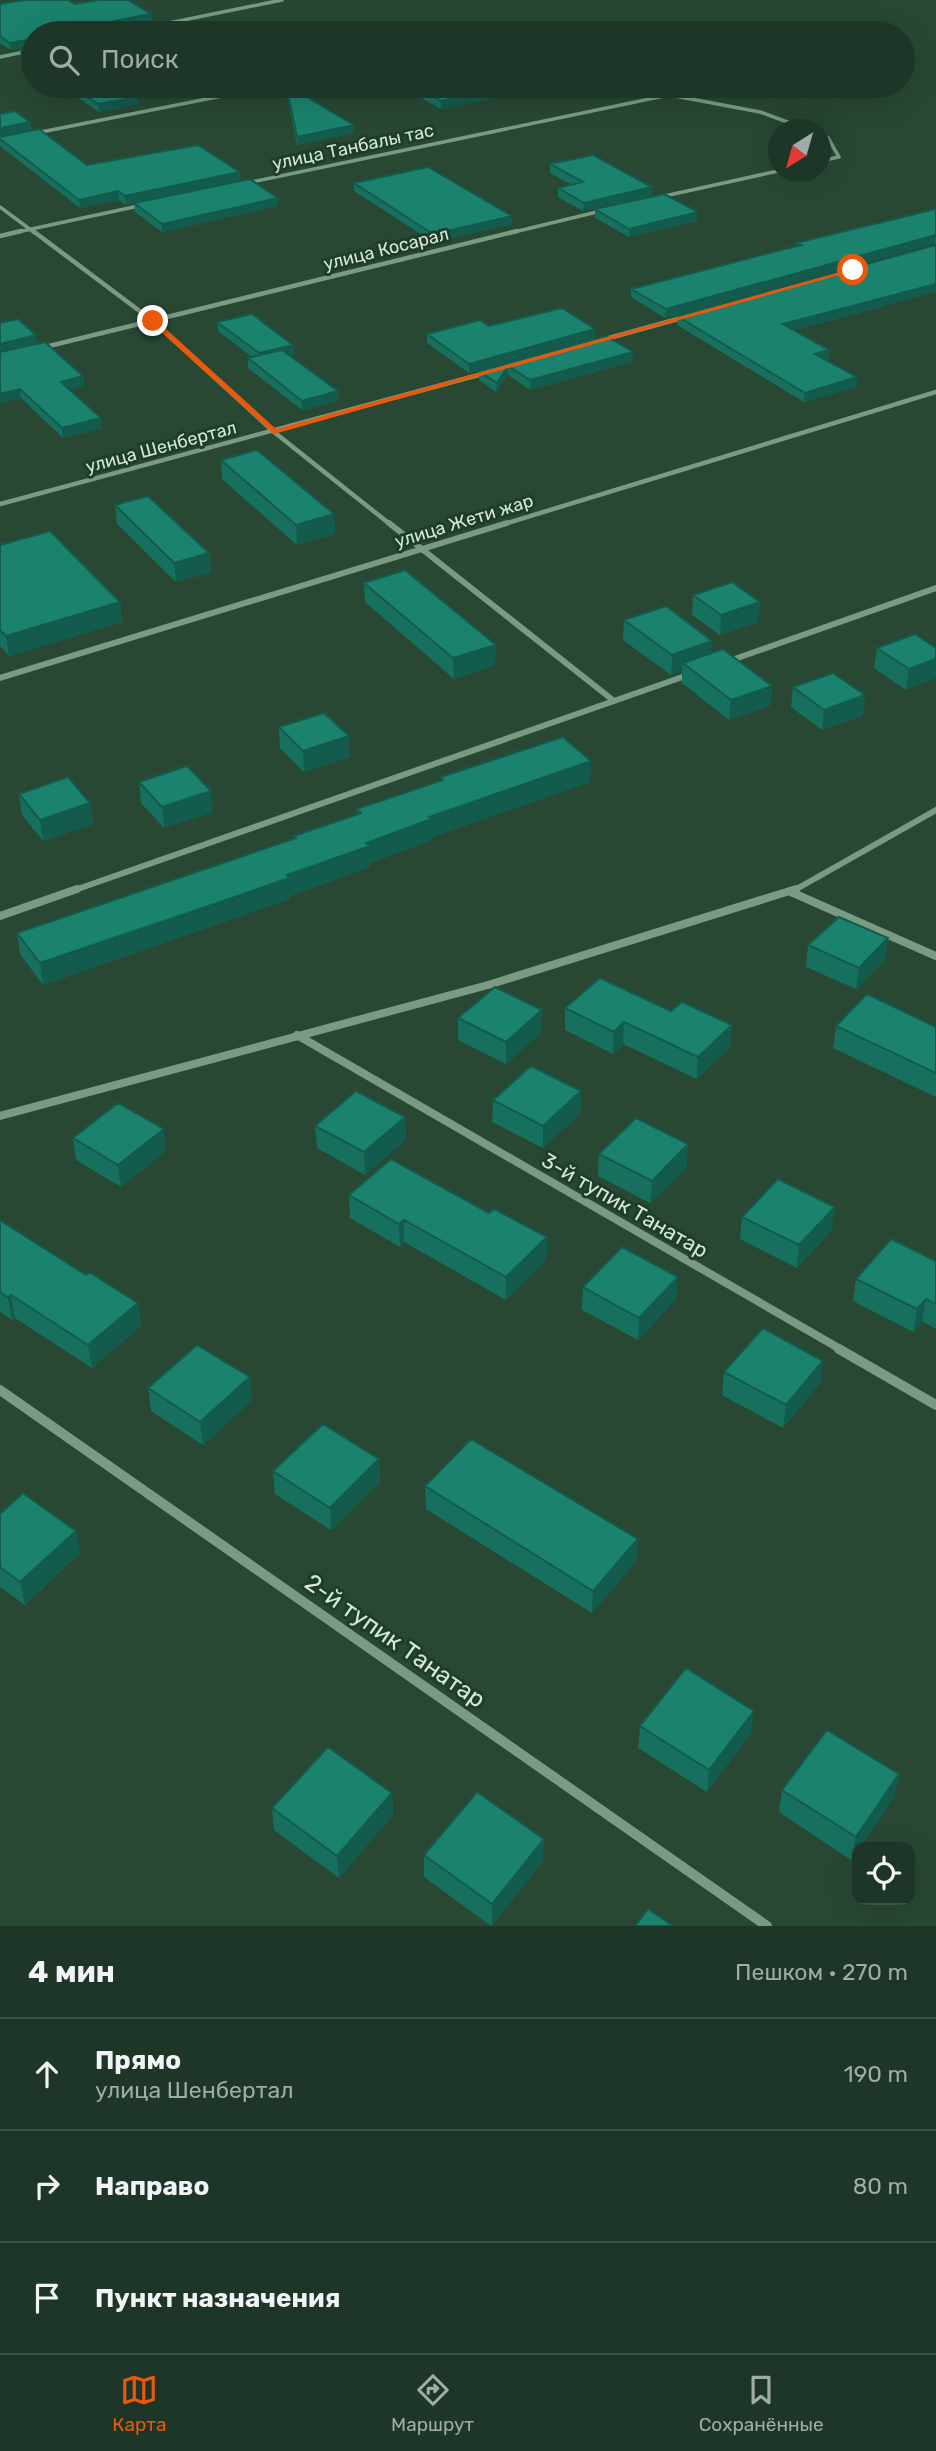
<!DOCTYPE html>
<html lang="ru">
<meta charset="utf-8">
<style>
body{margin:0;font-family:Rubik,sans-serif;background:#263e2f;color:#f1f3f6}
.controls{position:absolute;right:21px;bottom:21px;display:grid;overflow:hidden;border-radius:14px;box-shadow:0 7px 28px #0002}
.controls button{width:63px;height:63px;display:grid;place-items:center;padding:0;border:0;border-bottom:2px solid #3c5044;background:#1e3627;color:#f1f3f6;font:35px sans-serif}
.compass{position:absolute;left:768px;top:119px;width:63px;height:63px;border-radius:50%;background:#1e3627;box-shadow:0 7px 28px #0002;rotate:217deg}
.stop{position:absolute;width:21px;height:21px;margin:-16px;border:5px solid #ea580c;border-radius:50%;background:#fff}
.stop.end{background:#ea580c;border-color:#fff;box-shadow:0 2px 7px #0008}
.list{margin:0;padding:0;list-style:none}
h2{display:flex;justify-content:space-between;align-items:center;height:91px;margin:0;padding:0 28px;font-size:30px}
h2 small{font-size:23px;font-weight:400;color:#a1aba7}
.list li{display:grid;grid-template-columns:46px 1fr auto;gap:21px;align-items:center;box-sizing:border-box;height:112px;padding:0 28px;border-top:2px solid #3c5044}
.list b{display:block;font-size:26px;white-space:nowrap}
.list p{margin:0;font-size:23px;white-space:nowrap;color:#a1aba7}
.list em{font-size:23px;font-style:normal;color:#a1aba7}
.icon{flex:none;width:38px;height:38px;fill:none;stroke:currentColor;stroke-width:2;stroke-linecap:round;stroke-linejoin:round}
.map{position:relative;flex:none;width:936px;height:1926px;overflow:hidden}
.search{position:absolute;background:#1e3627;box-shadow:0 7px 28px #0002;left:21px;right:21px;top:21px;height:77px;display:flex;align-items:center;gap:18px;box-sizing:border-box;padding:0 24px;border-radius:38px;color:#a1aba7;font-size:26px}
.sheet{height:427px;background:#1e3627}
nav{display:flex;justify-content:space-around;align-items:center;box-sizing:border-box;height:98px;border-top:2px solid #3c5044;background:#1e3627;font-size:19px;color:#a1aba7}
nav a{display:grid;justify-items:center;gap:4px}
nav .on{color:#ea580c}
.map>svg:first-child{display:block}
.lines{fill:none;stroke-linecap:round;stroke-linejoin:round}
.minor-far4{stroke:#799b84;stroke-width:3.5}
.minor-far3{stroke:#799b84;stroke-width:4.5}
.minor-far2{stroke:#799b84;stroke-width:6}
.minor-far1{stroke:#799b84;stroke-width:8}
.minor{stroke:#799b84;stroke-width:10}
.wall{fill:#17705e}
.shaded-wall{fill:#135b4c}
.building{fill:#1b826d;stroke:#135b4c;stroke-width:2}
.route{fill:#ea580c}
.labels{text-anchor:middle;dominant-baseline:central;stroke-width:6;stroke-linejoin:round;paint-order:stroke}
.far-street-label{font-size:18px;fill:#d5e7da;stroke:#1e3e2a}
.street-label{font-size:21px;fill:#d5e7da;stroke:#1e3e2a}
.near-street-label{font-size:24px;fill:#d5e7da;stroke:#1e3e2a}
</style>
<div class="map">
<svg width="936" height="1926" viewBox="0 0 936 1926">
<rect width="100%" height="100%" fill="#284834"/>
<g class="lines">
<path class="minor-far4" d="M159 25 282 0
M0 57 33 50
M675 96 760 112 809 130
M36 133 272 86
M820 135 828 138 839 157 820 161
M247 183 712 86
M660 197 778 171
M0 207 35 233
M13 233 143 205
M510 233 601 211"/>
<path class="minor-far3" d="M33 231 153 321 274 432 391 525
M0 236 21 231
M602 340 685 317
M41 348 517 231
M0 504 486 373
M501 525 936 392"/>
<path class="minor-far2" d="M389 523 614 701
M729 661 936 588
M0 678 507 523
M72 891 691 674
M793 891 936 810"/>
<path class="minor-far1" d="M791 892 936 956
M0 916 77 889
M297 1035 842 1350
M0 1116 488 985 796 889"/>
<path class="minor" d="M839 1349 936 1405
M0 1390 767 1926"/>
</g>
<path class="wall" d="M0 4H75L151 14 152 21 125 27 183 33H33V66L21 57 20 50 26 48 11 50 0 43Z
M61 86H200L138 98 139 104 99 112Z
M286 86 354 133 297 145 286 92Z
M400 86H524V91L441 109Z
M0 114 30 122 31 130 87 165 198 145 126 205 119 200 80 208 0 146Z
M550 164 652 187V196L583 211 558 197V188L572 185 550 173Z
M354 183 512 224 433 242 354 191Z
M134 203 278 206 162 232 135 212Z
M595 209 697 221 629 237 595 218Z
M936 209V244L935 243 665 318 631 297V289L796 246V243Z
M885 306 794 330 829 350 828 359 826 360 857 377 856 387 804 402 677 325V316Z
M217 322 293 345 294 354 289 355 338 391V401L302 410 248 368V358L252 357 218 331Z
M0 323 37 344 83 376 84 386 69 390 102 428 63 438 21 398 0 403Z
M489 326 595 338 469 373 427 343V334Z
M606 336 633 352 632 362 530 390 508 375 496 392 479 380V371Z
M221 460 334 514 335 534 297 545 222 479Z
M115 505 209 553 211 572 176 582 117 524Z
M0 545 120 602 122 622 9 656 0 646Z
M364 583 495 665 454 679 365 602Z
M693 595 758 622 720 635 692 615Z
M624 620 711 653 772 686 770 706 729 720 682 683V671L671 675 623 640Z
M915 634 906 690 874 668 877 648Z
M793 687 865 695 862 716 822 730 791 707Z
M279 727 349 736 350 757 304 772 280 748Z
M441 777 590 782 432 837V840L370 863V867L290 896V899L43 985 20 954 17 933 295 839 294 836 358 814 357 809 441 780Z
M139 782 213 812 164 828 141 803Z
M19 794 90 803 93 824 43 841 22 815Z
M888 938 885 960 856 989 806 967 808 945Z
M565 1008 671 1011 730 1047 697 1079 623 1044 613 1054 565 1030Z
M542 1010V1032L506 1064 458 1040V1018Z
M836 1026 936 1027V1097L833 1048Z
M581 1091 580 1114 543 1148 492 1122 493 1100Z
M405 1117 406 1139 365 1175 317 1148 315 1126Z
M73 1138 166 1151 121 1187 76 1160Z
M599 1154 687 1167 650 1203 598 1176Z
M349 1195 489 1213 547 1237 546 1260 506 1300 404 1242 400 1247 350 1218Z
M742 1217 832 1230 797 1268 740 1239Z
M0 1220 86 1275 138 1303 141 1326 92 1368 15 1318 12 1320 0 1312Z
M936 1261V1329L922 1321 913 1332 853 1301 856 1279Z
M583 1287 676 1299 638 1340 582 1310Z
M823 1361 820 1383 783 1428 722 1395 724 1372Z
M148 1388 252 1400 203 1445 151 1411Z
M379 1459 380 1482 331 1530 275 1494 273 1471Z
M425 1486 638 1539 636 1561 592 1613 426 1509Z
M0 1514 76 1531 80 1553 25 1605 0 1587Z
M640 1726 751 1733 707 1792 638 1748Z
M899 1774 894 1797 860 1847H857V1851L851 1860 779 1812 782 1790Z
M392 1793 393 1815 339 1878 274 1830 272 1808Z
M424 1855 543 1861 491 1926 424 1877Z"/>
<path class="shaded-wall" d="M151 14 152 21 115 29 112 32 111 25 114 21Z
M33 39V47L11 50 10 43Z
M159 86H200L138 98 139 104 99 112 98 104 130 91Z
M514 86H524V91L441 109V101Z
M30 122 31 130 0 137V128Z
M354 125V133L297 145V137Z
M240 172V181L126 205 125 196Z
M652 187V196L583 211 584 203Z
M118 191 119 200 80 208 79 200Z
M278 198V206L162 232V224Z
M698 212 697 221 629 237V229Z
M512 216V224L433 242V234Z
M936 235 935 243 665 318 666 309Z
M936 284V292L782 333 783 324Z
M595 329V338L469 373V364Z
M36 335 37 344 0 353V344Z
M293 345 294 354 259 363V353Z
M829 350 828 359 814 363 815 354Z
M633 352 632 362 530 390V380Z
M508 366V375L496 392 497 383Z
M83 376 84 386 62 391 61 382Z
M857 377 856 387 804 402 805 393Z
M20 389 21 398 0 403V394Z
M338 391V401L302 410V401Z
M101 418 102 428 63 438 62 428Z
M334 514 335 534 297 545 296 525Z
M209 553 211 572 176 582 174 563Z
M120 602 122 622 9 656 6 636Z
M760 602 758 622 720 635 721 615Z
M712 641 711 661 683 663 682 671 671 675 672 655Z
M496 645 495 665 454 679 453 658Z
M936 659V678L906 690 909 669Z
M772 686 770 706 729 720 731 700Z
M865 695 862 716 822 730 824 710Z
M349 736 350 757 304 772 303 751Z
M591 761 590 782 432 837V840L370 863V867L290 896V899L43 985 40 963 287 875 429 817Z
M211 791 213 812 164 828 162 807Z
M90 803 93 824 43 841 40 820Z
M888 938 885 960 856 989 859 968Z
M542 1010V1032L506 1064V1042Z
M624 1022 623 1044 613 1054 614 1032Z
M732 1025 730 1047 697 1079 698 1057Z
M581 1091 580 1114 543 1148V1126Z
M405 1117 406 1139 365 1175 364 1152Z
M164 1129 166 1151 121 1187 118 1165Z
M688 1144 687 1167 650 1203 652 1181Z
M835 1207 832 1230 797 1268 799 1245Z
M404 1220V1242L400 1247 399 1224Z
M547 1237 546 1260 506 1300V1277Z
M678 1277 676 1299 638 1340 639 1318Z
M11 1295 15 1318 12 1320 8 1298Z
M926 1299 922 1321 913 1332 917 1309Z
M138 1303 141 1326 92 1368 88 1345Z
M823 1361 820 1383 783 1428 786 1405Z
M250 1377 252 1400 203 1445 200 1422Z
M379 1459 380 1482 331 1530 330 1508Z
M76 1531 80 1553 25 1605 20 1582Z
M638 1539 636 1561 592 1613 593 1591Z
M754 1711 751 1733 707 1792 709 1770Z
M899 1774 894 1797 860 1847H857V1851L851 1860 856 1837Z
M392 1793 393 1815 339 1878 337 1856Z
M544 1839 543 1861 492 1926V1904Z"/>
<path class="building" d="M24 0H68L75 4 99 0H128L151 14 114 21 111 25 113 29 162 21 183 33H33V39L10 43 0 36V4Z
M33 46V59L20 50Z
M71 86H159L130 91 138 97 98 104Z
M286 86H288L354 125 297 137Z
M414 86H514L441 101Z
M15 111 30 122 0 128V114Z
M39 129 87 165 198 145 240 172 125 196 118 191 79 200 0 139V137Z
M593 155 652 187 584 203 558 188 583 182 550 164Z
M428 167 512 216 433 234 354 183Z
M250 179 278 198 162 224 134 203Z
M664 194 698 212 629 229 595 209Z
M936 209V235L666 309 631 289 801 245 796 243Z
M936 245V284L783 324 829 350 815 354 857 377 805 393 677 316Z
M562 308 595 329 469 364 427 334 480 320 489 326Z
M252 314 293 345 259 353 217 322Z
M18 319 36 335 0 344V323Z
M606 336 633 352 530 380 508 366 497 383 479 371Z
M45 342 83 376 61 382 101 418 62 428 20 389 0 394V352Z
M282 350 338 391 302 401 248 358Z
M257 450 334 514 296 525 221 460Z
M148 496 209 553 174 563 115 505Z
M50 531 120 602 6 636 0 630V545Z
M405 570 496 645 453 658 364 583Z
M732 582 760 602 721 615 693 595Z
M666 606 712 641 672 655 624 620Z
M915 634 936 648V659L909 669 877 648Z
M723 649 772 686 731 700 683 663Z
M833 673 865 695 824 710 793 687Z
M324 713 349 736 303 751 279 727Z
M563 737 591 761 429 817 432 819 366 843 370 846 287 875 289 878 238 896 40 963 17 933 296 838 294 836 361 813 357 809 443 780 441 777Z
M187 766 211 791 162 807 139 782Z
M68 777 90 803 40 820 19 794Z
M839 917 888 938 859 968 808 945Z
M600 978 671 1011 682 1002 732 1025 698 1057 624 1022 614 1032 565 1008Z
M495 987 542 1010 506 1042 458 1018Z
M867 994 936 1027V1073L836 1026Z
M531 1066 581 1091 543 1126 493 1100Z
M356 1091 405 1117 364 1152 315 1126Z
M118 1103 164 1129 118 1165 73 1138Z
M636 1118 688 1144 652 1181 599 1154Z
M391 1159 489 1213 494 1209 547 1237 506 1277 404 1220 399 1224 349 1195Z
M778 1179 835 1207 799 1245 742 1217Z
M0 1220 86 1275 89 1272 138 1303 88 1345 11 1295 8 1298 0 1292Z
M891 1239 936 1261V1304L926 1299 917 1309 856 1279Z
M622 1247 678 1277 639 1318 583 1287Z
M763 1328 823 1361 786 1405 724 1372Z
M197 1345 250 1377 200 1422 148 1388Z
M323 1424 379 1459 330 1508 273 1471Z
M471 1439 638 1539 593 1591 425 1486Z
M23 1493 76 1531 20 1582 0 1567V1514Z
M686 1668 754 1711 709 1770 640 1726Z
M827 1730 899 1774 856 1837 782 1790Z
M328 1747 392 1793 337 1856 272 1808Z
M477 1792 544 1839 492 1904 424 1855Z
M648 1909 673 1926H635Z"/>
<path class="route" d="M851 269 857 270 274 434 149 321 155 319 276 429Z"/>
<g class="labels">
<g class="far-street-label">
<text transform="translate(353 147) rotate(-12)">улица Танбалы тас</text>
<text transform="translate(386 249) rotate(-14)">улица Косарал</text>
<text transform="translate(161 447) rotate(-15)">улица Шенбертал</text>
<text transform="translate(464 521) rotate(-17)">улица Жети жар</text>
</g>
<g class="street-label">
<text transform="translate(625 1205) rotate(30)">3-й тупик Танатар</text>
</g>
<g class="near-street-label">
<text transform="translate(395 1641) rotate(35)">2-й тупик Танатар</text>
</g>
</g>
</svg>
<div class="controls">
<button><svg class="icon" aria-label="locate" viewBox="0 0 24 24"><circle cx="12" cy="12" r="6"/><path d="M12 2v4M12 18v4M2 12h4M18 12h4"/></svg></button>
</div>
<svg class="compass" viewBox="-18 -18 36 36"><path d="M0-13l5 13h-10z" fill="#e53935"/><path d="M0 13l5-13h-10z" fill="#a1aba7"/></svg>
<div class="stop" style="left:853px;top:270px"></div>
<div class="stop end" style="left:153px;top:321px"></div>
<div class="search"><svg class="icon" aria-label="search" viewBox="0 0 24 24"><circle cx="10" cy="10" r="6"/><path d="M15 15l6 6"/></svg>Поиск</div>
</div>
<section class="sheet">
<h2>4 мин<small>Пешком · 270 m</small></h2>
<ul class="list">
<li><svg class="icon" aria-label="ahead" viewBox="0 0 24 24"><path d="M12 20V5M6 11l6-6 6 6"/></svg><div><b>Прямо</b><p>улица Шенбертал</p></div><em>190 m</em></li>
<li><svg class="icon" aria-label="right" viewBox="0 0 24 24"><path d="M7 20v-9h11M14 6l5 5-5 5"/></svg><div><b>Направо</b></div><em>80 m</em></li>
<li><svg class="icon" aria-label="arrive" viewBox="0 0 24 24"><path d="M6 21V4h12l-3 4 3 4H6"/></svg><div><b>Пункт назначения</b></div></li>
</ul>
</section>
<nav>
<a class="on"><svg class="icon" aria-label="map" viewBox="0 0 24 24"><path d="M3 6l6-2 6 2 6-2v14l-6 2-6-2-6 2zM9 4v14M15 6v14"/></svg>Карта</a>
<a><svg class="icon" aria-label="directions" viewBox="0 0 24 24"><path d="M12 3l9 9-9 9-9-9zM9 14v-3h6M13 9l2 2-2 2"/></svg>Маршрут</a>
<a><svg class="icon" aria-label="saved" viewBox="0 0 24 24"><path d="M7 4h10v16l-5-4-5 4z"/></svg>Сохранённые</a>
</nav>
